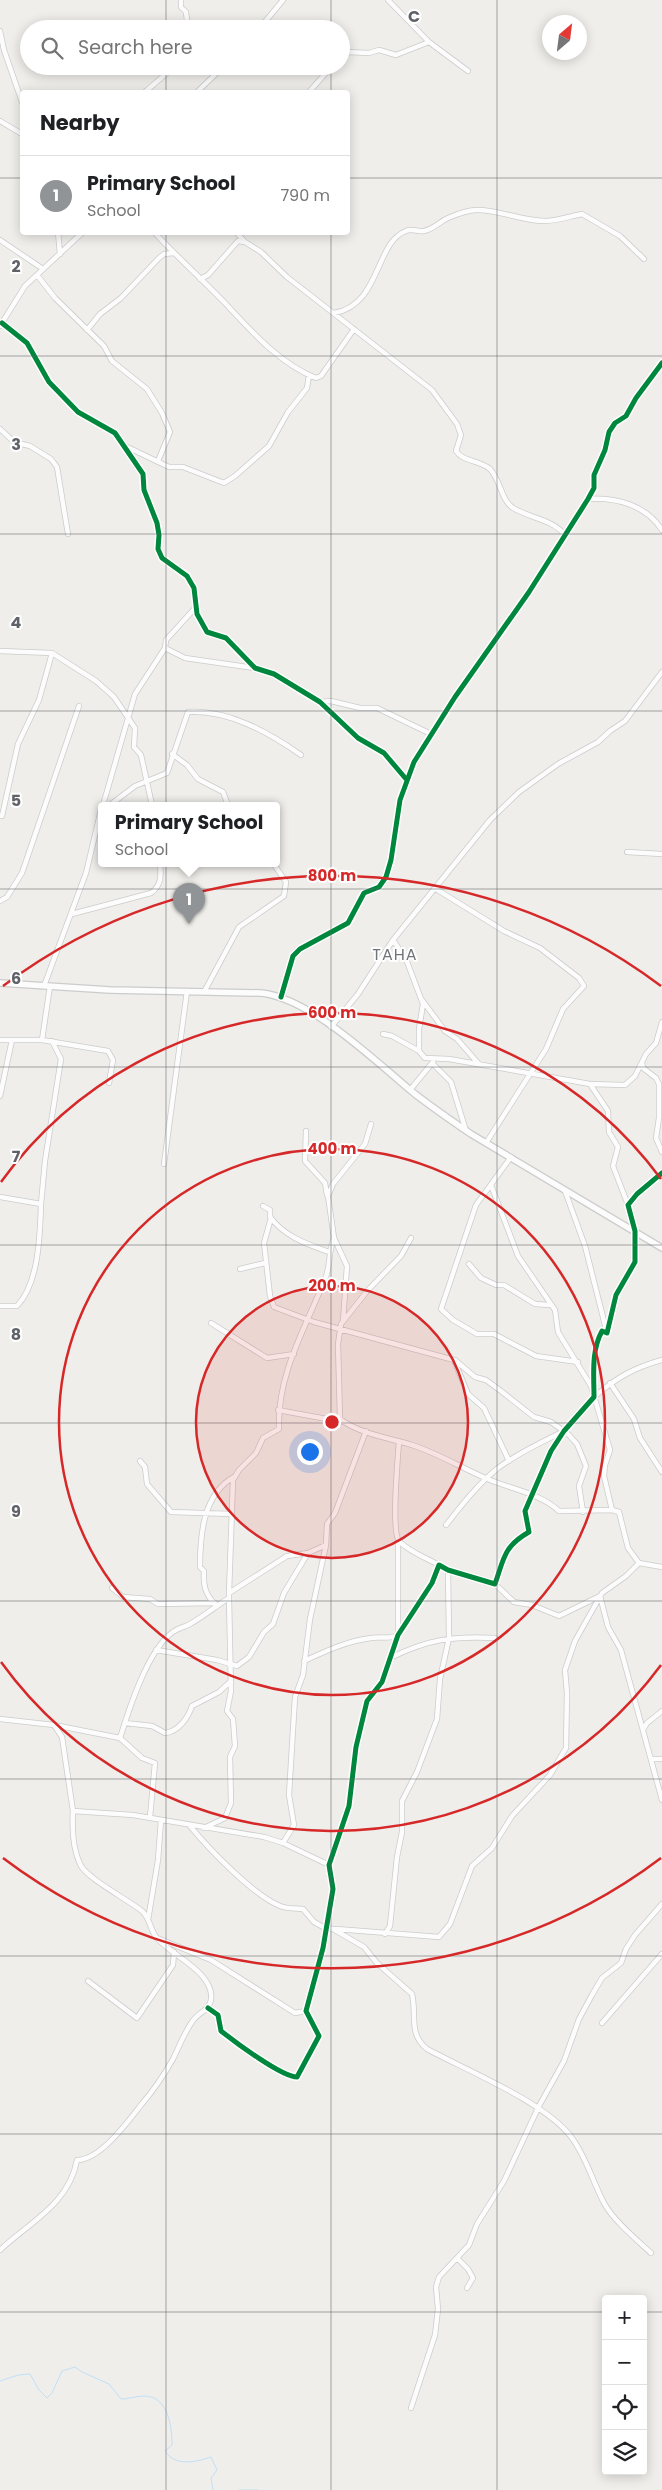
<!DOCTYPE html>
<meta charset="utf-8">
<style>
body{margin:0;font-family:Poppins,sans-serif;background:#f6f6f6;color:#202124}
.controls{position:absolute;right:15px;bottom:15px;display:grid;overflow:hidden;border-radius:5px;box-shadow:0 2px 12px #0003}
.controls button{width:45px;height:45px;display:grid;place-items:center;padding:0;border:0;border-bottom:1px solid #e0e0e0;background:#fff;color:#202124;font:25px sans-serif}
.compass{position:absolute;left:542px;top:15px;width:45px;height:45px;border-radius:50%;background:#fff;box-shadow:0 2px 12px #0003;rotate:28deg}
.you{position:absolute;left:309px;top:1451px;width:18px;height:18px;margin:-12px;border:4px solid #fff;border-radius:50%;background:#1a73e8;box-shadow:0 0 0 8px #1a73e833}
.badge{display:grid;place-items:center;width:32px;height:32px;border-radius:50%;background:#919496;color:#fff;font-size:16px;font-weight:700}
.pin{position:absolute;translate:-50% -41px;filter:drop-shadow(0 1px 2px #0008)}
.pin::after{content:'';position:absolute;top:26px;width:18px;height:15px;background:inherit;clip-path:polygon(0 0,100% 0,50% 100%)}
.popup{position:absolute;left:98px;top:802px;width:182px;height:65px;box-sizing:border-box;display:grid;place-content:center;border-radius:5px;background:#fff;filter:drop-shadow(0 1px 4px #0005);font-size:16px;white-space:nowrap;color:#757577}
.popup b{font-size:19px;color:#202124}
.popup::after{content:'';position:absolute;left:50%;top:100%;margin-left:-10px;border:10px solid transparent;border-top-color:#fff}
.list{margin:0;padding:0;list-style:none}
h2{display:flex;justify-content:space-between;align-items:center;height:65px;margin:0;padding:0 20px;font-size:21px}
h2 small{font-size:16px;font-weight:400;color:#757577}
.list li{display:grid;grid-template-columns:32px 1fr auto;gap:15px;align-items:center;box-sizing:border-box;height:80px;padding:0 20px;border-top:1px solid #e0e0e0}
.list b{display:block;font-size:19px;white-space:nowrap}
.list p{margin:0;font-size:16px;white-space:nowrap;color:#757577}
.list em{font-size:16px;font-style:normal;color:#757577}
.icon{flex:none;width:28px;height:28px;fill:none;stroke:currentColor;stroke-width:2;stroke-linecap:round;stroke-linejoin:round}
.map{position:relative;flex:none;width:662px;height:2490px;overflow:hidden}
.search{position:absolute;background:#fff;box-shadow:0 2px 12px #0003;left:20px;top:20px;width:330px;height:55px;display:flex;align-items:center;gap:12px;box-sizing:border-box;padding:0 18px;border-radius:28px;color:#757577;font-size:19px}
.panel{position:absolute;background:#fff;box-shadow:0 2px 12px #0003;left:20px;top:90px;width:330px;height:145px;border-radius:5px}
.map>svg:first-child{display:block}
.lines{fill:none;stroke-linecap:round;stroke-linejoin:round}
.stream{stroke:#bfe0f9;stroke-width:1}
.minor-casing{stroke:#cbcccc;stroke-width:6}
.tertiary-casing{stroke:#cbcccc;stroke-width:8}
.minor{stroke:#fdfcfc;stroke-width:4.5}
.tertiary{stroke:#fdfcfc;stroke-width:5.5}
.cycleway-casing{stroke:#fff;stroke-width:8}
.cycleway{stroke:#00873e;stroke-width:5}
.grid{fill:none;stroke:#5f6368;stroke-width:1;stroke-opacity:0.55}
.ring{fill:none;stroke:#d62828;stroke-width:2.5}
.labels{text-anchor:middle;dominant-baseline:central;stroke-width:4;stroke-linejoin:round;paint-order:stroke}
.quarter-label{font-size:16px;letter-spacing:1px;fill:#70757a;stroke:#fff}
.grid-label{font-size:16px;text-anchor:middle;font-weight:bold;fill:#5f6368;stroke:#fff;stroke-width:4;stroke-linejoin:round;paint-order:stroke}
.centre{fill:#d62828;stroke:#fff;stroke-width:2.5}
.ring-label{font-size:15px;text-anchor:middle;font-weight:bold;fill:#d62828;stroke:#fff;stroke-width:4;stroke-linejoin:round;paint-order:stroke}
</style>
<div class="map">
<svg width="662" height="2490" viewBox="0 0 662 2490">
<rect width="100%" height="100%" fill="#efeeea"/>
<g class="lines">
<path class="stream" d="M0 2381 18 2375 30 2374 39 2390 47 2398 52 2393 62 2371 75 2367 82 2372 109 2384 121 2399C129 2399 136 2396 144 2396 168 2396 172 2426 172 2445L165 2451C175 2467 196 2462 211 2457L217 2470 211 2478 213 2490
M239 2490H258"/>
<g class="minor-casing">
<path id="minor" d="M181 0V7L186 12 188 29
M388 0 429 42 468 71
M259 29 283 0
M0 31 4 50 22 102
M341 56 347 52 369 53 379 50 396 55 429 42
M145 92 175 66
M197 92 224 66
M309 92 332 66
M0 121 22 134
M58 232 60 254
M154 232C177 257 202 279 225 303 251 331 280 364 316 378L321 376 354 329
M236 232 245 242
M0 240 43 269
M37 275 55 298 104 346 112 361 147 389 162 413 170 432 158 461
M200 279 208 275 238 241 245 242 261 252 287 277 432 390 457 424 461 435 456 451C463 462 480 460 490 469 501 481 501 500 513 508 530 518 553 520 564 534
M334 313C381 305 375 242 406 231 411 228 418 232 424 231 434 229 439 222 448 218 455 215 469 210 477 210 500 210 522 221 545 221 557 221 571 216 582 214L620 236 644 259
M2 323 27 343 49 382 78 412 115 433 143 474 144 490 157 523 159 535 158 549 162 558 187 576 194 588 197 614 207 632 226 638 255 668 274 674 320 702 358 738 384 753 406 779
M0 326 25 286 83 232
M87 330 100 314 121 298 159 258 164 254 174 253
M0 429 14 442 30 446 51 459 57 467 68 534
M125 446 169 467H183L224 483 235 476 269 446 288 412 307 388 309 375
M588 499C616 497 646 505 662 530
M165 648 185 658 254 668
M0 651 52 653 96 681 114 697 135 728 134 747 141 755 152 805
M320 702 331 701 360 708H377L431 734
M172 754 187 765 198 779 223 792 228 805
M103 805 135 694 165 648 166 640 196 607
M110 805 135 786 167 773 188 712C229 710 268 732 301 755
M0 816H2L18 744 39 700 52 653
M627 852 662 854
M436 889 504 931 540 948 579 978 584 986 563 1009 546 1049 486 1143
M0 901 7 897 22 873 79 706
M72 914 151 893C162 885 161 875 160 863
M393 940 406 959 423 1004 419 1029V1051L425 1058 449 1059 590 1084 625 1085 635 1076 642 1062
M44 986 86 873 101 810
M204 992 239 927 284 896 286 882 273 863
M281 997 293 956 300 949 348 923 364 893 379 887 386 877 391 860 400 800 414 762 455 697 529 592 588 499 594 488V475L605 450 609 432 615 423 626 416 636 398 662 363
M422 1000 445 1031 457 1039 478 1063
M662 1022 656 1043 646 1054 642 1062 643 1068 656 1078 659 1084V1118L656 1138 662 1152
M331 1027 358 994 393 940 490 820 519 792 558 764 598 742 610 731 625 721 662 672
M383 1034 392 1036 419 1051
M0 1040H42L50 986
M42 1040 108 1051 113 1060 109 1083
M432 1063 451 1082 466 1131
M590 1084 608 1111 609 1132 618 1147 613 1166 628 1205
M410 1090 433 1062
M0 1096 12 1040
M306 1131 305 1161 325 1183 327 1195
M511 1157 476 1205 441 1309 453 1320 477 1334H494L536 1356 578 1362
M164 1164 187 991
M491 1185 518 1256 555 1310 558 1332 591 1386 610 1450 605 1465 604 1476 612 1510
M565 1191 585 1246 606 1329
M0 1197 41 1204C40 1235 39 1283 17 1306H0
M41 1204 45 1161 61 1059 52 1041
M263 1206 270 1210V1217C285 1237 307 1244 329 1252
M271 1218 264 1243 270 1296 274 1307 314 1322 454 1360 468 1394 484 1408 509 1461
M411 1238 401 1256 368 1290 341 1324 338 1344 340 1419C360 1434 389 1438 412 1445 440 1454 463 1469 490 1480 512 1489 541 1494 559 1511L612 1510 619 1512 628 1548 639 1563
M469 1264 481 1278 496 1285H504L535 1304 549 1305
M240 1269 265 1263
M343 1321 347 1266 334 1238 328 1196 333 1184 365 1144 371 1124
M211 1323 267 1358 294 1354
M455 1360 475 1377 486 1380 501 1391 534 1417 551 1422 568 1434 577 1444 586 1466 579 1486 583 1512
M610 1383 634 1419 640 1438 662 1472
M594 1397C617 1377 634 1368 662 1360
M278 1410 343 1422
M399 1441C398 1457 391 1531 399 1541 409 1552 427 1558 439 1565
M140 1461 145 1467 147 1484 171 1512 232 1514
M446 1525C462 1505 478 1484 498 1468 518 1453 540 1443 562 1432
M495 1584 514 1602 532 1605 559 1616 600 1596 608 1627 621 1650 662 1800
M112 1588 123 1597 150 1599 158 1604 215 1603
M229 1593 233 1480 239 1470 256 1453 263 1438 279 1429C277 1374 305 1329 325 1279 331 1266 328 1251 334 1238
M213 1602C205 1593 203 1584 204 1571L200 1567C200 1535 203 1494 234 1477
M156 1650 217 1660 237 1666 249 1657 264 1632 273 1624 284 1593 308 1553
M390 1658C429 1639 452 1636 495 1638
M304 1661C326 1651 347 1641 371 1638 380 1636 389 1640 398 1635V1540
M0 1719 54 1725 62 1737 73 1811 133 1815 264 1837 283 1843 329 1865
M125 1723 152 1726 165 1733C178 1732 188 1718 192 1706L219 1692 231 1681
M54 1725 120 1738 142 1758 155 1763 150 1817
M644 1728 647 1723 662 1711
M120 1738C129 1709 148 1649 173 1632 178 1628 185 1627 190 1624 204 1616 216 1606 229 1598V1593L287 1556 308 1553 326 1545 327 1524 335 1513 366 1431
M651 1759H662
M190 1826C209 1849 253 1895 280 1906 287 1909 295 1908 303 1909L314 1922 325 1928 333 1929 364 1947 377 1963 412 1994C417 2015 408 2034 427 2049 466 2070 547 2103 572 2138 586 2157 593 2182 604 2203 613 2220 637 2240 651 2253
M204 1828 225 1818 231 1803 230 1757 235 1746 233 1719 227 1711 231 1691 229 1598
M283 1843 294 1825 289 1795 295 1697 303 1675 310 1619 326 1545
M148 1920 158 1860 161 1820
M336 1929 439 1937 450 1924 472 1866 492 1848 512 1816 550 1775 566 1748 567 1693 565 1670 575 1641 602 1593 626 1576 639 1563 662 1567
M385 1934 390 1926 397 1857 402 1832V1801L417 1772 437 1719 440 1679 449 1638 448 1570
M157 1938 211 1960 295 2013 306 2011
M88 1981 137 2018 173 1965 174 1952
M208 2008 218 2015 221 2031C235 2042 282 2077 297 2077L319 2036 306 2011 323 1948 333 1889 329 1865 349 1806 356 1747 367 1701 382 1682 398 1635 432 1583 439 1565 448 1570 495 1584C504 1558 504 1546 529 1532L525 1511 551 1451 564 1431 594 1397C594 1375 591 1351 602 1331L607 1333 616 1295 635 1262V1231L628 1205 637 1194 662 1173
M602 2023 662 1954
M0 2250C30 2222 69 2204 77 2160 100 2160 127 2123 141 2105 153 2091 164 2075 173 2059 179 2047 184 2033 192 2022 197 2013 209 2011 211 2000 215 1972 171 1956 156 1937 150 1929 150 1918 142 1911 127 1899 86 1878 80 1864 73 1849 72 1828 73 1811
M457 2258 468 2269 473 2278 467 2288
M411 2408 435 2335 438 2309 436 2287 439 2277 469 2245 477 2224 504 2181 539 2106 564 2061 579 2019 592 1995 602 1978 621 1963 626 1949 635 1935 662 1904"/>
</g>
<g class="tertiary-casing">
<path id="tertiary" d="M0 983 110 990 261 993C311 998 376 1062 415 1094 433 1108 452 1121 471 1134L662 1248"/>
</g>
<use href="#minor" class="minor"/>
<use href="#tertiary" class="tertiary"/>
<g class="cycleway-casing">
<path id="cycleway" d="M2 323 27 343 49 382 78 412 115 433 143 474 144 490 157 523 159 535 158 549 162 558 187 576 194 588 197 614 207 632 226 638 255 668 274 674 320 702 358 738 384 753 406 779
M281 997 293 956 300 949 348 923 364 893 379 887 386 877 391 860 400 800 414 762 455 697 529 592 588 499 594 488V475L605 450 609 432 615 423 626 416 636 398 662 363
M208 2008 218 2015 221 2031C235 2042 282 2077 297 2077L319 2036 306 2011 323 1948 333 1889 329 1865 349 1806 356 1747 367 1701 382 1682 398 1635 432 1583 439 1565 448 1570 495 1584C504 1558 504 1546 529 1532L525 1511 551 1451 564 1431 594 1397C594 1375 591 1351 602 1331L607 1333 616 1295 635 1262V1231L628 1205 637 1194 662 1173"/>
</g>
<use href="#cycleway" class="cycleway"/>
</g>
<path class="grid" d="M166 0V29M331 0V29M497 0V2490M166 66V92M331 66V92M0 178H22M348 178H662M166 232V2490M331 232V2490M0 356H662M0 534H662M0 711H662M0 889H662M0 1067H662M0 1245H662M0 1423H662M0 1601H662M0 1779H662M0 1956H662M0 2134H662M0 2312H606M643 2312H662"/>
<circle cx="332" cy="1422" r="136" fill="#d62828" fill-opacity=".12"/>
<g class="ring">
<circle cx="332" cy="1422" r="136"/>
<circle cx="332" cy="1422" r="273"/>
<path d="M661 1665A409 409 0 0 1 1 1662M1 1182A409 409 0 0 1 661 1179"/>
<path d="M661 1858A546 546 0 0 1 3 1858M3 986A546 546 0 0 1 661 986"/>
</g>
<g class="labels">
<g class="quarter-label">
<text x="395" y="954">TAHA</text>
</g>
</g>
<g class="grid-label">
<text x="414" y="22">C</text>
<text x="16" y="272">2</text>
<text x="16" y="450">3</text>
<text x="16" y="628">4</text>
<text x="16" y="806">5</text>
<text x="16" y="984">6</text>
<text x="16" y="1162">7</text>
<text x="16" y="1340">8</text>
<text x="16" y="1517">9</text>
</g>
<circle cx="332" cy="1422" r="8" class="centre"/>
<g class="ring-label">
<text x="332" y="881">800 m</text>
<text x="332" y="1018">600 m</text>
<text x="332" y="1154">400 m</text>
<text x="332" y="1291">200 m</text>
</g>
</svg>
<div class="controls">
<button>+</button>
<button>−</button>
<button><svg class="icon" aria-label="locate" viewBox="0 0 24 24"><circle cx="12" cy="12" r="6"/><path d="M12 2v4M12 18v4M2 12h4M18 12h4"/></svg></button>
<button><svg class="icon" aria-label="layers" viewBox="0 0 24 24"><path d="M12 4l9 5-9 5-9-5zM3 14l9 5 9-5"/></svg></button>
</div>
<svg class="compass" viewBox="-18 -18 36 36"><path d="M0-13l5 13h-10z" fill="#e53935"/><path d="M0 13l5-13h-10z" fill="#757577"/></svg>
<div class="you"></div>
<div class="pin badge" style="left:189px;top:924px">1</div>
<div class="popup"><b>Primary School</b>School</div>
<div class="search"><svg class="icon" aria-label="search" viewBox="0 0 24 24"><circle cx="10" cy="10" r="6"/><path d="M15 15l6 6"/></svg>Search here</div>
<section class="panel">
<h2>Nearby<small></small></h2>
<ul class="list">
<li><span class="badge">1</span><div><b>Primary School</b><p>School</p></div><em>790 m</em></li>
</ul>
</section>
</div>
